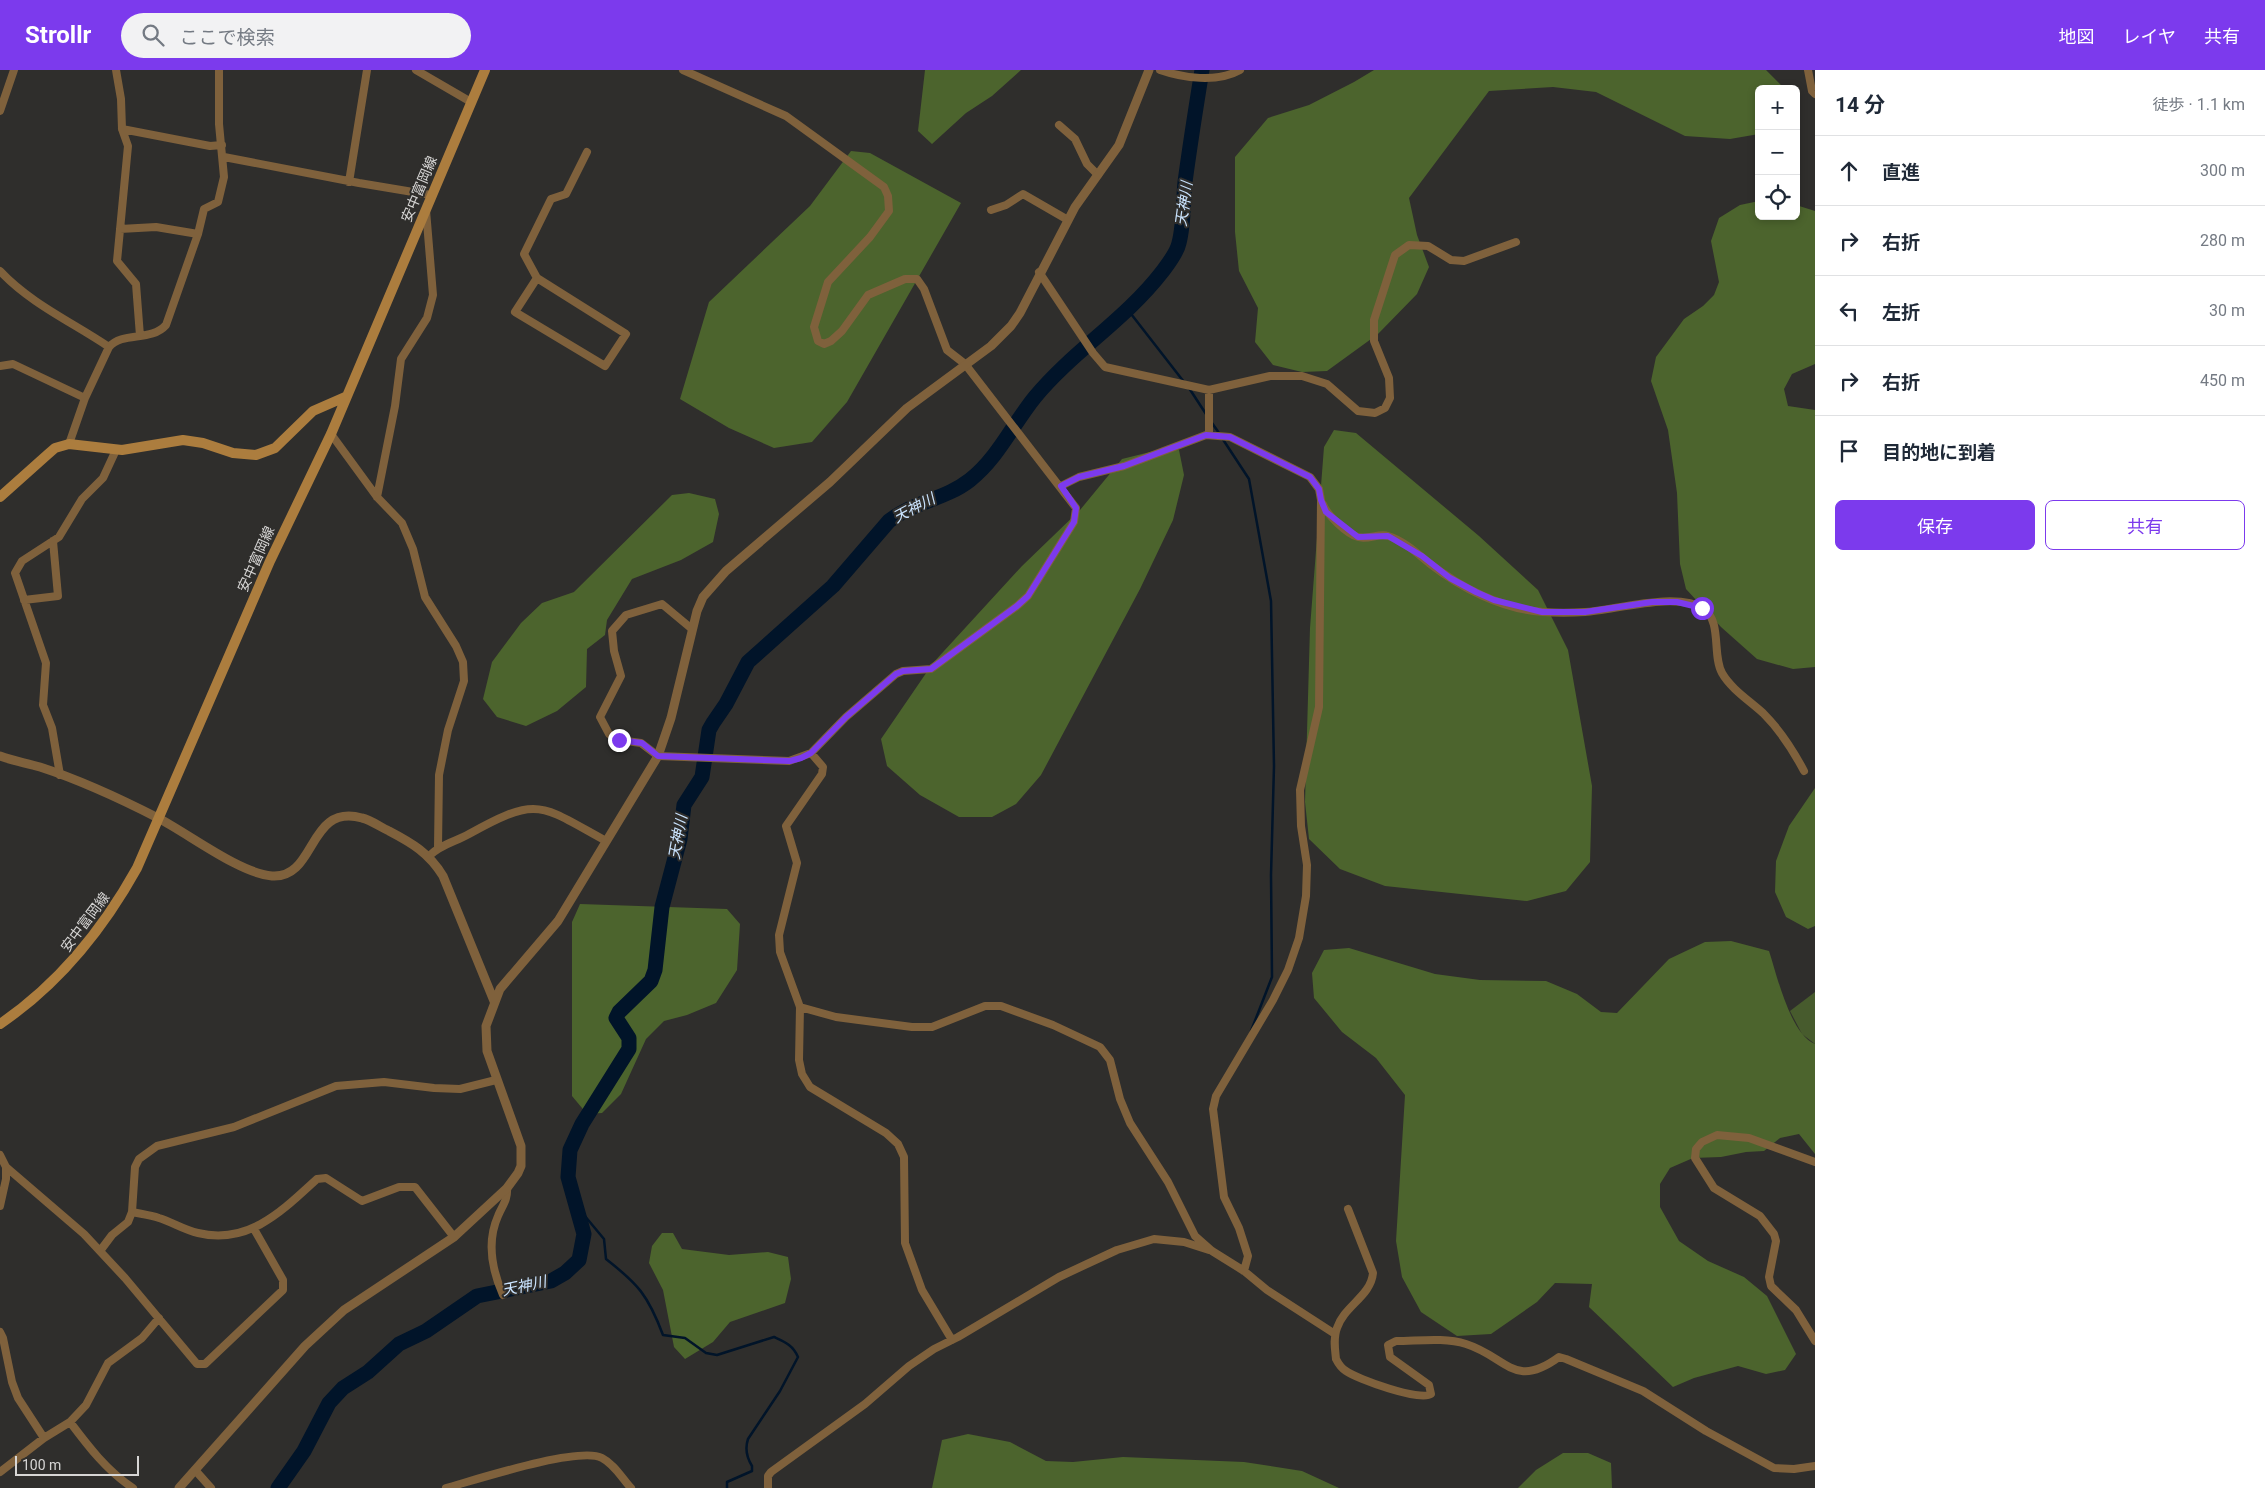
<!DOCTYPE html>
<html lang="ja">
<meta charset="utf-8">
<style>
body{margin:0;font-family:Roboto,"Noto Sans JP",sans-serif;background:#f2f2f3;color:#1f2937}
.controls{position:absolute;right:15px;top:15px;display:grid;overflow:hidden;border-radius:8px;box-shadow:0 2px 8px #0003}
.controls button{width:45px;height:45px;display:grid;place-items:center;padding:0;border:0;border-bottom:1px solid #e0e1e3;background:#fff;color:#1f2937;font:25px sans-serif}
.scale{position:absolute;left:15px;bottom:12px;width:124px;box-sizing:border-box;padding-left:5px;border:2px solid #d7d6d5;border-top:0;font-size:14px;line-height:18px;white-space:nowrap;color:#d7d6d5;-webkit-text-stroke:4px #2f2e2c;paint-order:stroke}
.stop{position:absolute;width:15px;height:15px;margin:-11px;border:4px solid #7c3aed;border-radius:50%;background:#fff}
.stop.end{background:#7c3aed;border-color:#fff;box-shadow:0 1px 5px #0008}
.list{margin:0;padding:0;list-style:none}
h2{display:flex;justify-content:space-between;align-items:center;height:65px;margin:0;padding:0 20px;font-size:21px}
h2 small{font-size:16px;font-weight:400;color:#747a83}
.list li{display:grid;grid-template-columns:32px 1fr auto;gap:15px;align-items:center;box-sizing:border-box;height:70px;padding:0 20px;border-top:1px solid #e0e1e3}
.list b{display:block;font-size:19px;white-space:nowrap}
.list em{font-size:16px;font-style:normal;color:#747a83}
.actions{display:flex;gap:10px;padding:15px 20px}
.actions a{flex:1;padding:11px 0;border:1px solid #7c3aed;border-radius:8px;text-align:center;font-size:18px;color:#7c3aed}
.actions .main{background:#7c3aed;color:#fff}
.icon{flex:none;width:28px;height:28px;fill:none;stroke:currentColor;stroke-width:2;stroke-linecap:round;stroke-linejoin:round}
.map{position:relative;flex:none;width:1815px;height:1418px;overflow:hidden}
header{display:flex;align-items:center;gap:30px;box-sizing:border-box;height:70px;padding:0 25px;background:#7c3aed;color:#fff}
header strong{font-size:24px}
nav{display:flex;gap:28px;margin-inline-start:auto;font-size:18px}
.search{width:350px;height:45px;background:#f2f2f3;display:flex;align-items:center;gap:12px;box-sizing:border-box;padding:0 18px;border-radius:28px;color:#747a83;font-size:19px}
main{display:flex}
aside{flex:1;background:#fff}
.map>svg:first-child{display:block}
.green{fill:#475b2d}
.forest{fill:#4c642d}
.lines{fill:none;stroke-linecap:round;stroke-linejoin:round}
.stream{stroke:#011429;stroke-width:2.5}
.river{stroke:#011429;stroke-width:15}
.minor{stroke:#7f613c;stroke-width:8}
.tertiary{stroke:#7f613c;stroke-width:9}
.secondary{stroke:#ac7d3e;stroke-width:10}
.route{stroke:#7c3aed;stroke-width:6}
.labels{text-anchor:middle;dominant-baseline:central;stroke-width:4;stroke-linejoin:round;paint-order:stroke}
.street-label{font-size:14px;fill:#d7d6d5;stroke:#2f2e2c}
.water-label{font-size:15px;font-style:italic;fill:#cae4ff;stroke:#2f2e2c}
</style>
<header>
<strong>Strollr</strong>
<div class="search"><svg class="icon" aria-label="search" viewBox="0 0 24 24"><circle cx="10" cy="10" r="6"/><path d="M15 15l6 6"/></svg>ここで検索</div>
<nav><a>地図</a><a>レイヤ</a><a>共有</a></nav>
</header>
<main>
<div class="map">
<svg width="1815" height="1418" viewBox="0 0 1815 1418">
<rect width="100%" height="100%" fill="#2f2e2c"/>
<path class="green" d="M1815 922V974L1802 964 1790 941Z"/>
<path class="forest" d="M925 0H1021L992 26 966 43 932 74 918 61Z
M1374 0H1766L1784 18 1759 19V64L1730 69 1685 66 1596 22 1553 17 1489 21 1409 128 1417 165 1429 197 1417 224 1378 264 1327 301 1302 302 1273 295 1255 272 1258 238 1239 201 1235 162V87L1268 48 1309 35 1354 12Z
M851 81 870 83 961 133 847 332 812 372 774 378 729 358 680 329 709 232 810 136Z
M1759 131V146H1796V135L1815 141V294L1792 304 1784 319 1788 336 1815 340V597L1793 599 1757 589 1721 557 1686 519 1680 494 1677 423 1668 360 1651 311 1656 287 1684 249 1703 236 1714 225 1719 212 1711 171 1719 148 1740 135Z
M1334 360 1356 363 1479 466 1538 520 1568 580 1592 716 1590 792 1566 821 1527 831 1385 816 1340 799 1309 769 1305 732 1310 558 1324 377Z
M1179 380 1184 405 1173 450 1140 519 1041 705 1016 734 992 747H959L920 725 887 696 881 669 933 593 1022 496 1080 440 1122 389 1154 381Z
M689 423 715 429 719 444 713 472 681 490 632 509 607 550 605 565 587 579 586 617 557 641 526 656 497 647 483 629 492 592 521 553 542 533 574 522 672 425Z
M1815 718V856L1808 859 1786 847 1775 822 1776 791 1789 756Z
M580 834 727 839 740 854 737 900 716 933 687 945 664 951 646 969 621 1024 602 1043 587 1044 572 1026V852Z
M1731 871 1769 881C1777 905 1790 964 1815 974V1084L1799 1064 1780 1068 1764 1081 1746 1082 1721 1087 1693 1088 1670 1098 1660 1114V1137L1679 1171 1708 1191 1744 1207 1767 1226 1796 1284 1785 1300 1766 1304 1738 1296 1694 1308 1673 1317 1589 1237 1592 1214 1555 1213 1537 1232 1491 1264 1457 1266 1421 1242 1402 1207 1396 1171 1405 1025 1376 988 1342 962 1314 928 1312 903 1324 880 1349 878 1435 904 1480 910 1546 911 1577 924 1601 942 1617 943 1669 889 1705 872Z
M662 1163H673L682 1179 729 1185 768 1182 788 1187 791 1209 785 1233 730 1252 713 1272 685 1289 674 1277 663 1220 649 1193 652 1176Z
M968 1364 1010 1372 1046 1391 1073 1392 1123 1387 1244 1392 1302 1401 1339 1418H932L942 1370Z
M1563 1383H1588L1611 1393 1612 1418H1518L1536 1400Z"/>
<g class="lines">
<path class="stream" d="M1128 240 1184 312
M1189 318 1206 344
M1212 353 1219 363
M1222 368 1249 409 1271 531 1274 696 1271 805 1272 907 1251 961
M579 1139 604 1169 606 1189C638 1214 648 1225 663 1265L685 1268 706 1283 717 1285 774 1267C785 1272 793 1275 798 1287L780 1321 748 1369C745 1378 747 1388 752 1396V1401L727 1412V1418"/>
<path class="river" d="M278 1418 304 1381 329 1333 343 1318 368 1302 399 1274 426 1261 477 1226 551 1211 565 1203 579 1190 584 1164 568 1107 570 1080 582 1054 629 979V968L616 948 619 942 651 911 655 900 662 837 680 769 684 735 702 707 709 660 713 653 726 634 748 592 833 516 889 451C913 432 946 429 970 410 998 388 1013 354 1035 327 1073 281 1125 250 1162 202 1168 194 1177 183 1179 173 1184 154 1183 132 1185 112 1190 75 1196 37 1202 0"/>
<path class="minor" d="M116 0 121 29 122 59 210 76 222 75
M416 0 471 32
M683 0 786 46 884 117 888 126 889 141 870 167 828 212 814 257 818 271 824 274 831 271 842 261 868 225 905 209H917L924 219 947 280 965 294 1076 438 1074 452 1028 526 1017 536 931 599 903 601 896 604 846 647 811 683 789 691 658 686 641 673 619 670 609 664 600 647 621 606 614 581 612 561 626 545 662 534 692 559
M1160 0C1183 8 1217 13 1240 0
M1808 0 1812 21 1815 24
M0 41 14 0
M1059 55 1075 69 1087 94 1098 105
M122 59 128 76 117 191 136 214 140 266
M224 87 359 113 431 125
M349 112 367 0
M991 140 1006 135 1023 124 1068 150
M120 159 156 157 198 164
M0 201C31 234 72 252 109 277
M1039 202 1093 283 1105 297 1209 320 1270 306H1302L1327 314 1358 341 1375 343 1385 338 1390 328 1389 308 1374 271V250L1395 185 1409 175 1428 176 1451 190 1464 191 1516 172
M537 208 515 242 605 296 626 264 537 208 524 184 551 129 566 124 587 82
M0 296 13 294 85 328
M331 364 377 427 402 453 413 479 425 527 456 576 463 592 464 611 448 660 439 705 438 777
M1209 365V320
M69 374 85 328 109 277C123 261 151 272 166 255L198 164 204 139 218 132 224 107 219 54V0
M1061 416 1079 407 1124 396 1206 365 1230 367 1310 407 1319 419 1321 430 1319 637 1300 720 1301 756 1307 795 1306 826 1299 868 1288 900 1273 930 1216 1026 1213 1039 1224 1127 1239 1158 1248 1186 1244 1201
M377 427 395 336 401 289 427 248 433 225 426 140
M1323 434C1327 445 1347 464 1358 467 1368 470 1379 463 1388 466 1403 470 1418 484 1429 493 1461 518 1502 539 1543 542 1556 543 1571 543 1585 542 1616 540 1677 521 1704 539 1722 552 1712 585 1722 603 1731 619 1750 631 1763 643 1780 660 1793 680 1804 701
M24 530 58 526 53 471
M811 683 823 697 822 704 786 756 797 793 779 865 780 882 800 937 799 990 802 1004 810 1017 886 1063 898 1074 904 1087 905 1173 922 1220 952 1270
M60 705 52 658 43 635 46 593 15 503 22 491 59 467 82 429 103 408 116 380
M429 786C441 774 455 772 469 764 539 725 540 735 606 771
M800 937 836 947 912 957H932L985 936H1001L1053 955 1100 977 1110 990 1120 1029 1130 1053 1168 1112 1195 1166 1212 1181 1244 1201 1267 1220 1335 1264
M0 1085 6 1097 84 1164 125 1208 197 1294H205L283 1220V1210L254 1159
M1815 1092 1749 1068 1717 1065 1702 1072 1696 1079 1695 1088 1714 1118 1760 1146 1774 1164 1776 1171 1769 1207 1771 1216 1796 1240 1815 1271
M0 1136 6 1109V1097
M1348 1139 1373 1203C1371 1226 1344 1236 1337 1258 1333 1268 1335 1279 1336 1289 1339 1295 1341 1298 1346 1301 1357 1309 1421 1332 1431 1324L1429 1315 1390 1287 1388 1275 1396 1271C1418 1271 1444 1267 1466 1274 1507 1287 1514 1320 1559 1287L1566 1289 1643 1321 1706 1361 1774 1398 1794 1399 1815 1396
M132 1142C141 1144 150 1145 159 1148 172 1152 184 1160 198 1163 249 1175 282 1141 317 1109L326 1108 362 1131 399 1117H415L454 1167
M100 1181 112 1165 128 1152 132 1142 135 1097 139 1089 157 1076 234 1057 336 1016 384 1012 434 1018 460 1019 496 1010
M503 1225C492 1200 486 1173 498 1146 502 1136 508 1130 507 1118
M0 1262 3 1268 12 1312 18 1328 44 1368
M70 1352C88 1376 107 1401 133 1418
M195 1400 211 1418
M0 1402 44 1368 70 1352 86 1335 108 1293 142 1268 159 1248
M446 1418C475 1410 579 1376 602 1388 614 1394 622 1408 631 1418
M768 1418V1406L771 1402 865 1334 909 1296 934 1279 958 1267 1059 1207 1117 1180 1154 1169 1184 1172 1209 1180"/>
<path class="tertiary" d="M0 686C13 691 27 693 40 697 80 710 121 729 158 748 189 764 239 803 272 806 317 809 307 733 362 748 371 750 380 757 389 761 412 773 429 783 443 806L494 931
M179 1418 305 1276 344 1240 454 1167 507 1118 518 1103 521 1096V1076L487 981 486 956 500 919 558 851 658 686 671 648 697 541 703 527 726 501 830 412 907 338 991 276 1011 256 1020 243 1075 137 1119 75 1149 0"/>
<path class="secondary" d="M0 427 47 385 55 378 69 374 122 380 183 370 203 373 233 383 256 385 275 378 313 341 345 327
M0 954C59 914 102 861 137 798L270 491 331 364 485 0"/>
</g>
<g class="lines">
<path class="route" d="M619 670 642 673 658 686 790 691 801 688 811 683 846 647 896 604 903 601 931 599 1017 536 1028 526 1074 452 1076 438 1061 416 1079 407 1124 396 1206 365 1230 367 1310 407 1319 419 1321 430 1326 442 1358 467 1388 466 1422 486 1450 508 1476 522 1494 530 1542 542H1585L1652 532H1677L1702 538"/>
</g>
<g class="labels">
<g class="street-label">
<text transform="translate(419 119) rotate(-67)">安中富岡線</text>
<text transform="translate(256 489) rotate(-66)">安中富岡線</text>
<text transform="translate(85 852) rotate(-53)">安中富岡線</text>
</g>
<g class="water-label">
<text transform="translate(1184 134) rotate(-82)">天神川</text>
<text transform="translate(914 438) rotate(-28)">天神川</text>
<text transform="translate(678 767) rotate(-80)">天神川</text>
<text transform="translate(524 1216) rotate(-12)">天神川</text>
</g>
</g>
</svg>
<div class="controls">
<button>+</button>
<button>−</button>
<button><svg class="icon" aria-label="locate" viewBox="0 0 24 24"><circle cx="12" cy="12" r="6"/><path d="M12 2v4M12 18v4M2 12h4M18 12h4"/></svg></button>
</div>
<div class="scale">100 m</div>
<div class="stop" style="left:1702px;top:538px"></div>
<div class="stop end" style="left:619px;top:670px"></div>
</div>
<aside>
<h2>14 分<small>徒歩 · 1.1 km</small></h2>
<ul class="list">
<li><svg class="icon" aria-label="ahead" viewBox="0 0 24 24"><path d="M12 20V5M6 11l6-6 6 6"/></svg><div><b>直進</b></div><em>300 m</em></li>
<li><svg class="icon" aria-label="right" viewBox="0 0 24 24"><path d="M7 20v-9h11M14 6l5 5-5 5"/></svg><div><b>右折</b></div><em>280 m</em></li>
<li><svg class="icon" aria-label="left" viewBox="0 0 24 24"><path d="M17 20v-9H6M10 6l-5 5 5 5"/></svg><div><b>左折</b></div><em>30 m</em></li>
<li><svg class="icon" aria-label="right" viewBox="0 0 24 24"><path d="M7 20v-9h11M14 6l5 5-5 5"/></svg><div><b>右折</b></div><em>450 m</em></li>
<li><svg class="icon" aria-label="arrive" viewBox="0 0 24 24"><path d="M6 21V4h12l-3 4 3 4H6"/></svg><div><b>目的地に到着</b></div></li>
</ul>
<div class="actions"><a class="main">保存</a><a>共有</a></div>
</aside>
</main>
